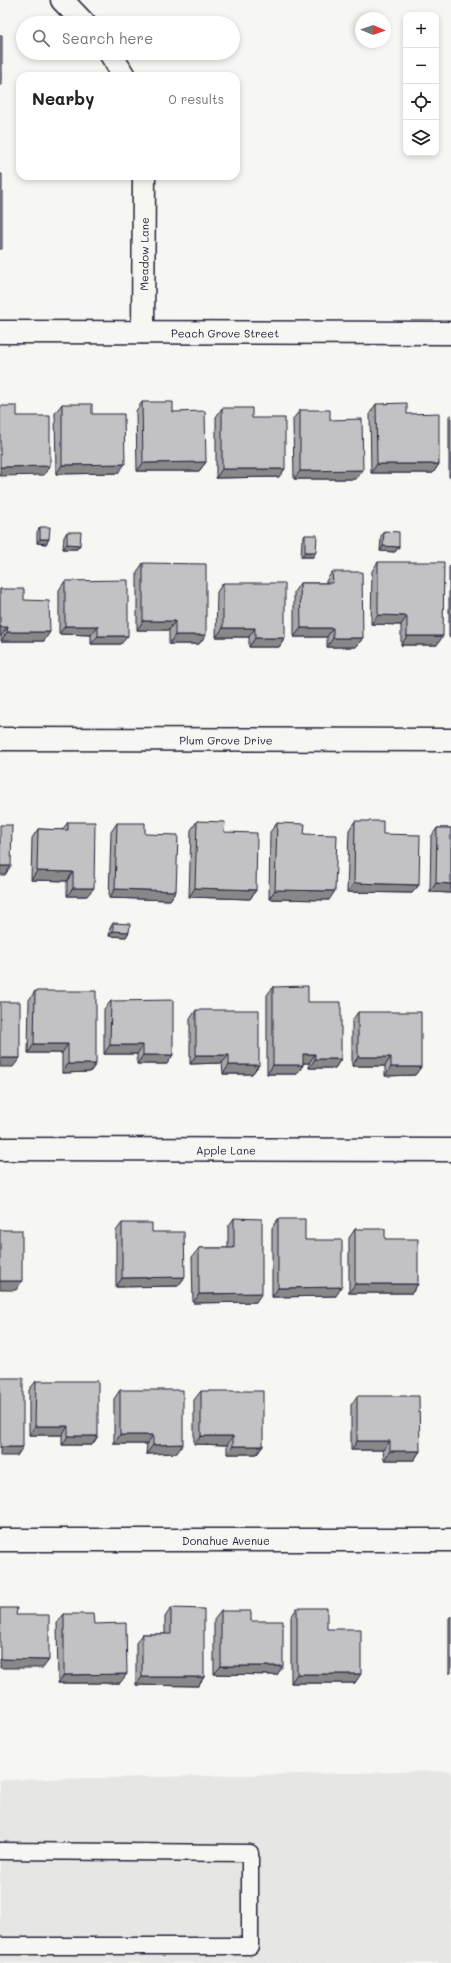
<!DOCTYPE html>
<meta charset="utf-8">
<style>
body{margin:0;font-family:Mali,sans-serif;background:#f2f2f2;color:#222}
.controls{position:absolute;right:12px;top:12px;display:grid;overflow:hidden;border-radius:8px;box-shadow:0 2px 6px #0003}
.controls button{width:36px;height:36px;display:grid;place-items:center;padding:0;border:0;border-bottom:1px solid #e0e0e0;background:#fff;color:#222;font:20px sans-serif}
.compass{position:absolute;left:355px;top:12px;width:36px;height:36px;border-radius:50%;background:#fff;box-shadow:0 2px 6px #0003;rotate:92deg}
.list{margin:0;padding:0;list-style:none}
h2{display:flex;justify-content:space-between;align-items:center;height:52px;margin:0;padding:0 16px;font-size:17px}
h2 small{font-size:13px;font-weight:400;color:#767676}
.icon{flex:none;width:22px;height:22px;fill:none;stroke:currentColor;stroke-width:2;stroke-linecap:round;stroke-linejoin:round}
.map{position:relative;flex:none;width:451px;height:1963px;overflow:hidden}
.search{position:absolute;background:#fff;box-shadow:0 2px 6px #0003;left:16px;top:16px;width:224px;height:44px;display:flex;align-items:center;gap:10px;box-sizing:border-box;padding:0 14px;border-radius:22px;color:#767676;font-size:15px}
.panel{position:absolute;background:#fff;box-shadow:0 2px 6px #0003;left:16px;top:72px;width:224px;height:108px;border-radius:12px}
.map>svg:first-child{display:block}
.built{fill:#e6e6e4}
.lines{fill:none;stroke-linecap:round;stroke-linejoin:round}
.service-casing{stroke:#22223b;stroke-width:19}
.minor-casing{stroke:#22223b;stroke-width:25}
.service{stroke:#f6f6f2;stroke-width:16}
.minor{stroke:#f6f6f2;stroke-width:22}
.wall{fill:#a7a7a9;stroke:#22223b}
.shaded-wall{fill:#888889;stroke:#22223b}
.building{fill:#c2c2c4;stroke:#22223b}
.labels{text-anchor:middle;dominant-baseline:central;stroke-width:3.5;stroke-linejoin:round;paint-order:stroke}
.street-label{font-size:11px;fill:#22223b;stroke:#f6f6f2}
</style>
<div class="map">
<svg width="451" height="1963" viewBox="0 0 451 1963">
<rect width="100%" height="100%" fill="#f6f6f2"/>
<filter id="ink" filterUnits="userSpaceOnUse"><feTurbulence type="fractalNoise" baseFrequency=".025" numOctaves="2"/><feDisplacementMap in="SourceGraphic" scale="8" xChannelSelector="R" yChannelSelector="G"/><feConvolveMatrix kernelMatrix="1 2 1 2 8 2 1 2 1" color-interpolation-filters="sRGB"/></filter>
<g filter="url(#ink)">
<path class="built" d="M451 1771V1963H0V1780Z"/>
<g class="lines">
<g class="service-casing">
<path id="service" d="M0 1851 250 1853V1946H0"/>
</g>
<g class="minor-casing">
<g id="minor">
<path d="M62 0 84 23"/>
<path d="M110 53 124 76"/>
<path id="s1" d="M0 332 451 333"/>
<path id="s2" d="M143 332 144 176"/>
<path id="s3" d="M0 739 451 740"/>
<path id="s4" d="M0 1149 451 1150"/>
<path id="s5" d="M0 1540H451"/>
</g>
</g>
<use href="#service" class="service"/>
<use href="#minor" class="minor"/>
</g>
<path class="wall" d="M142 402 173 412 206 462 199 471H137L136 411Z
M62 404 92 414 118 473 56 474 55 413Z
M376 404 407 414 439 464 433 473H371L370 413Z
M222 408 279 477 216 478V417Z
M300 410 330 420 356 479H294L293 419Z
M451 414V477H449V416Z
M40 527 49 539 46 544 37 543V532Z
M384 531 399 547 395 552 380 551 381 536Z
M67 532 80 545 77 549H63L64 537Z
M305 535 313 557H301L302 540Z
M378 562 437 645H401V625L371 624 372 571Z
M143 563 206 635 199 644H169V630H137V572Z
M451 565V637H449V567Z
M332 572 363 638 356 647H327V637H294V592L300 583H326V581Z
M65 581 121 644H91V635L59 634V590Z
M223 583 285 638 279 647H249V637H216L217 592Z
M0 589 24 600 44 641H1V636H0Z
M197 821 224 832 256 890 250 899 189 897 191 830Z
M355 821 383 834 419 885 412 893 347 892 349 830Z
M68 822 87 896H67V881L31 880 32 838 38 829 62 830Z
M117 823 145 834 176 891 170 900 109 898 111 832Z
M277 823 304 834 329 900 269 899 270 832Z
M437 828H451V893L430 892 431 837Z
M113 923 129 932 126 937 109 936 110 928Z
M273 987 308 1002 341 1059 335 1068H309V1063H303V1065L297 1074H267V995Z
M35 991 96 1064 90 1072 62 1073V1053H28L29 1000Z
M111 1001 167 1064H137V1054H104V1009Z
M196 1010 259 1065 252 1074H223L222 1063 190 1064V1019Z
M358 1012 421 1067 415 1075 385 1076V1066H352V1021Z
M234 1218 256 1302 193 1303 192 1257 199 1248H228V1227Z
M278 1219 305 1240 336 1296 272 1297V1228Z
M122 1223 185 1277 178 1286 116 1287V1231Z
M355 1229 385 1239 418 1284 412 1293H349V1238Z
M36 1381 98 1436 92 1445H62V1435H29V1390Z
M120 1390 177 1453 146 1454 147 1444H114V1399Z
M201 1391 263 1446 257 1454H227V1445L194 1444V1400Z
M357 1396 420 1451 414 1460H384L383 1450H351V1405Z
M171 1608 204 1677 198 1686 136 1685V1643L142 1634H165V1617Z
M297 1608 327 1629 355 1683H291V1617Z
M221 1611 251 1621 277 1675 214 1674V1620Z
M64 1614 94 1624 120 1683H58L57 1623Z
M451 1616V1673H449V1618Z"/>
<path class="shaded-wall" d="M206 462 199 471H137L143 463Z
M125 464 118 473 56 474 62 465Z
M377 464H439L433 473H371Z
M50 466 44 475 0 476V467Z
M222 469H285L279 477 216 478Z
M363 470 356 479H294L300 471Z
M40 539H49L46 544 37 543Z
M67 544 80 545 77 549H63Z
M383 546 399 547 395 552 380 551Z
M305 552H316L313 557H301Z
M378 615 407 616 401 625 371 624Z
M143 621H175L169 630H137Z
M65 626H98L91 635 59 634Z
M0 627H8L1 636H0Z
M223 628H255L249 637H216Z
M301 628H333L327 637H294Z
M7 632H50L44 641H1Z
M175 635H206L199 644H169Z
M98 636H128L121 644H91Z
M407 636H443L437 645H401Z
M255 638H285L279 647H249Z
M333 638H363L356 647H327Z
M0 866H11L5 875H0Z
M37 871 73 872 67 881 31 880Z
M354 883 419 885 412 893 347 892Z
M436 883 451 884V893L430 892Z
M73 888H94L87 896H67Z
M195 888 256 890 250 899 189 897Z
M115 889 176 891 170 900 109 898Z
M275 890 335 891 329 900 269 899Z
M113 931 129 932 126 937 109 936Z
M34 1044H68L62 1053H28Z
M110 1045H143L137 1054H104Z
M303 1054H315L309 1063H297Z
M143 1055H173L167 1064H137Z
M196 1055H229L222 1063 190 1064Z
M358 1057H391L385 1066H352Z
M0 1058H20L13 1067H0Z
M315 1059H341L335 1068H309Z
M68 1064H96L90 1072 62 1073Z
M229 1065H259L252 1074H223Z
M273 1065H303L297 1074H267Z
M391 1067H421L415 1075 385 1076Z
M185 1277 178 1286 116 1287 122 1278Z
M0 1281H22L16 1290H0Z
M355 1284H418L412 1293H349Z
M342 1287 336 1296 272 1297 278 1288Z
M262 1293 256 1302 193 1303 199 1294Z
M35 1426H68L62 1435H29Z
M120 1435H153L147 1444H114Z
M68 1436H98L92 1445H62Z
M201 1436H233L227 1445 194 1444Z
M357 1441H390L383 1450H351Z
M183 1444 177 1453 146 1454 153 1445Z
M233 1446H263L257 1454H227Z
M0 1447H23L17 1456H0Z
M390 1451H420L414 1460H384Z
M0 1659 49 1660 43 1668H0Z
M221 1666H283L277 1675 214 1674Z
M127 1674 120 1683H58L64 1675Z
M297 1674H361L355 1683H291Z
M142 1677H204L198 1686 136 1685Z"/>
<path class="building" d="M0 35H2V85H0Z
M0 174H2V249H0Z
M142 402H173V412L205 411 206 462 143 463Z
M407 403V414L439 413V464H377L376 404Z
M62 404H92V414H124L125 464 62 465Z
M0 406H17V416H50V466L0 467Z
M222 408H252V418H285V469H222Z
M300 410H330V420L362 419 363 470 300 471Z
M40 527H50L49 539H40Z
M384 531 399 532V547L383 546Z
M67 532H81L80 545 67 544Z
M305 535H317L316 552H305Z
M378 562H444L443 636H407V616L378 615Z
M143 563 206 564V635H175V621H143Z
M332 572H362L363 638H333V628H301L300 583H333Z
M128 580V636H98V626H65V581Z
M223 583H285V638H255V628H223Z
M0 589H24V600L49 601 50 632H7L8 627H0Z
M197 821 225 822 224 832 257 833 256 890 195 888Z
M355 821H383V834L420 835 419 885 354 883Z
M68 822H95L94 888H73V872L37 871 38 829 68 830Z
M117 823H145V834L178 835 176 891 115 889Z
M277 823 305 824 304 834 337 835 335 891 275 890Z
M0 825H12L11 866H0Z
M437 828H451V884L436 883Z
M113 923 130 924 129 932 113 931Z
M308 986V1002H341V1059H315V1054H303V1065H273V987Z
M35 991H96V1064H68V1044H34Z
M173 1000V1055H143V1045H110L111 1001Z
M0 1002H20V1058H0Z
M196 1010H259V1065H229V1055H196Z
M358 1012H421V1067H391V1057H358Z
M234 1218 262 1219V1293L199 1294V1248H234Z
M278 1219H305V1240H342V1287L278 1288Z
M122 1223H152V1232H184L185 1277 122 1278Z
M355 1229H385V1239H418V1284H355Z
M0 1230H22V1281H0Z
M0 1378H23V1447H0Z
M36 1381H98V1436H68V1426H35Z
M120 1390H183V1444L153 1445V1435H120Z
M201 1391H263V1446H233V1436H201Z
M357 1396H419L420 1451H390V1441H357Z
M0 1608H17L16 1615H49V1660L0 1659Z
M171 1608 204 1609V1677H142V1634H171Z
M297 1608H327V1629H361V1674H297Z
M221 1611H251V1621H283V1666H221Z
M64 1614H93L94 1624 126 1623 127 1674 64 1675Z"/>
</g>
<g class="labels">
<g class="street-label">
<text stroke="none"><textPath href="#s2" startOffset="78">Meadow Lane</textPath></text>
<text stroke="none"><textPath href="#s1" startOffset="225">Peach Grove Street</textPath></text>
<text stroke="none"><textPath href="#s3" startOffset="226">Plum Grove Drive</textPath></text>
<text stroke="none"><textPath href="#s4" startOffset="226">Apple Lane</textPath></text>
<text stroke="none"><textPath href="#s5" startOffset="226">Donahue Avenue</textPath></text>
</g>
</g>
</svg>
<div class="controls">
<button>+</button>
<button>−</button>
<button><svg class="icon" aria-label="locate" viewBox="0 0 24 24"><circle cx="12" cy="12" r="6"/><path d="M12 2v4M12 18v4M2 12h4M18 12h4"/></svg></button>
<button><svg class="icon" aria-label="layers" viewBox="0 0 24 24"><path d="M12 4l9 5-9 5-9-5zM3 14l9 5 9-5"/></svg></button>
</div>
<svg class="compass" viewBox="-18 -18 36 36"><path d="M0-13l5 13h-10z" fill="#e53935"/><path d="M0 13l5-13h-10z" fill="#767676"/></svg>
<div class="search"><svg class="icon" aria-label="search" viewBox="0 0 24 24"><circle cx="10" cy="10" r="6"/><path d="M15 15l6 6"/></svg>Search here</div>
<section class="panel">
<h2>Nearby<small>0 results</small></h2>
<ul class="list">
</ul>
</section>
</div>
